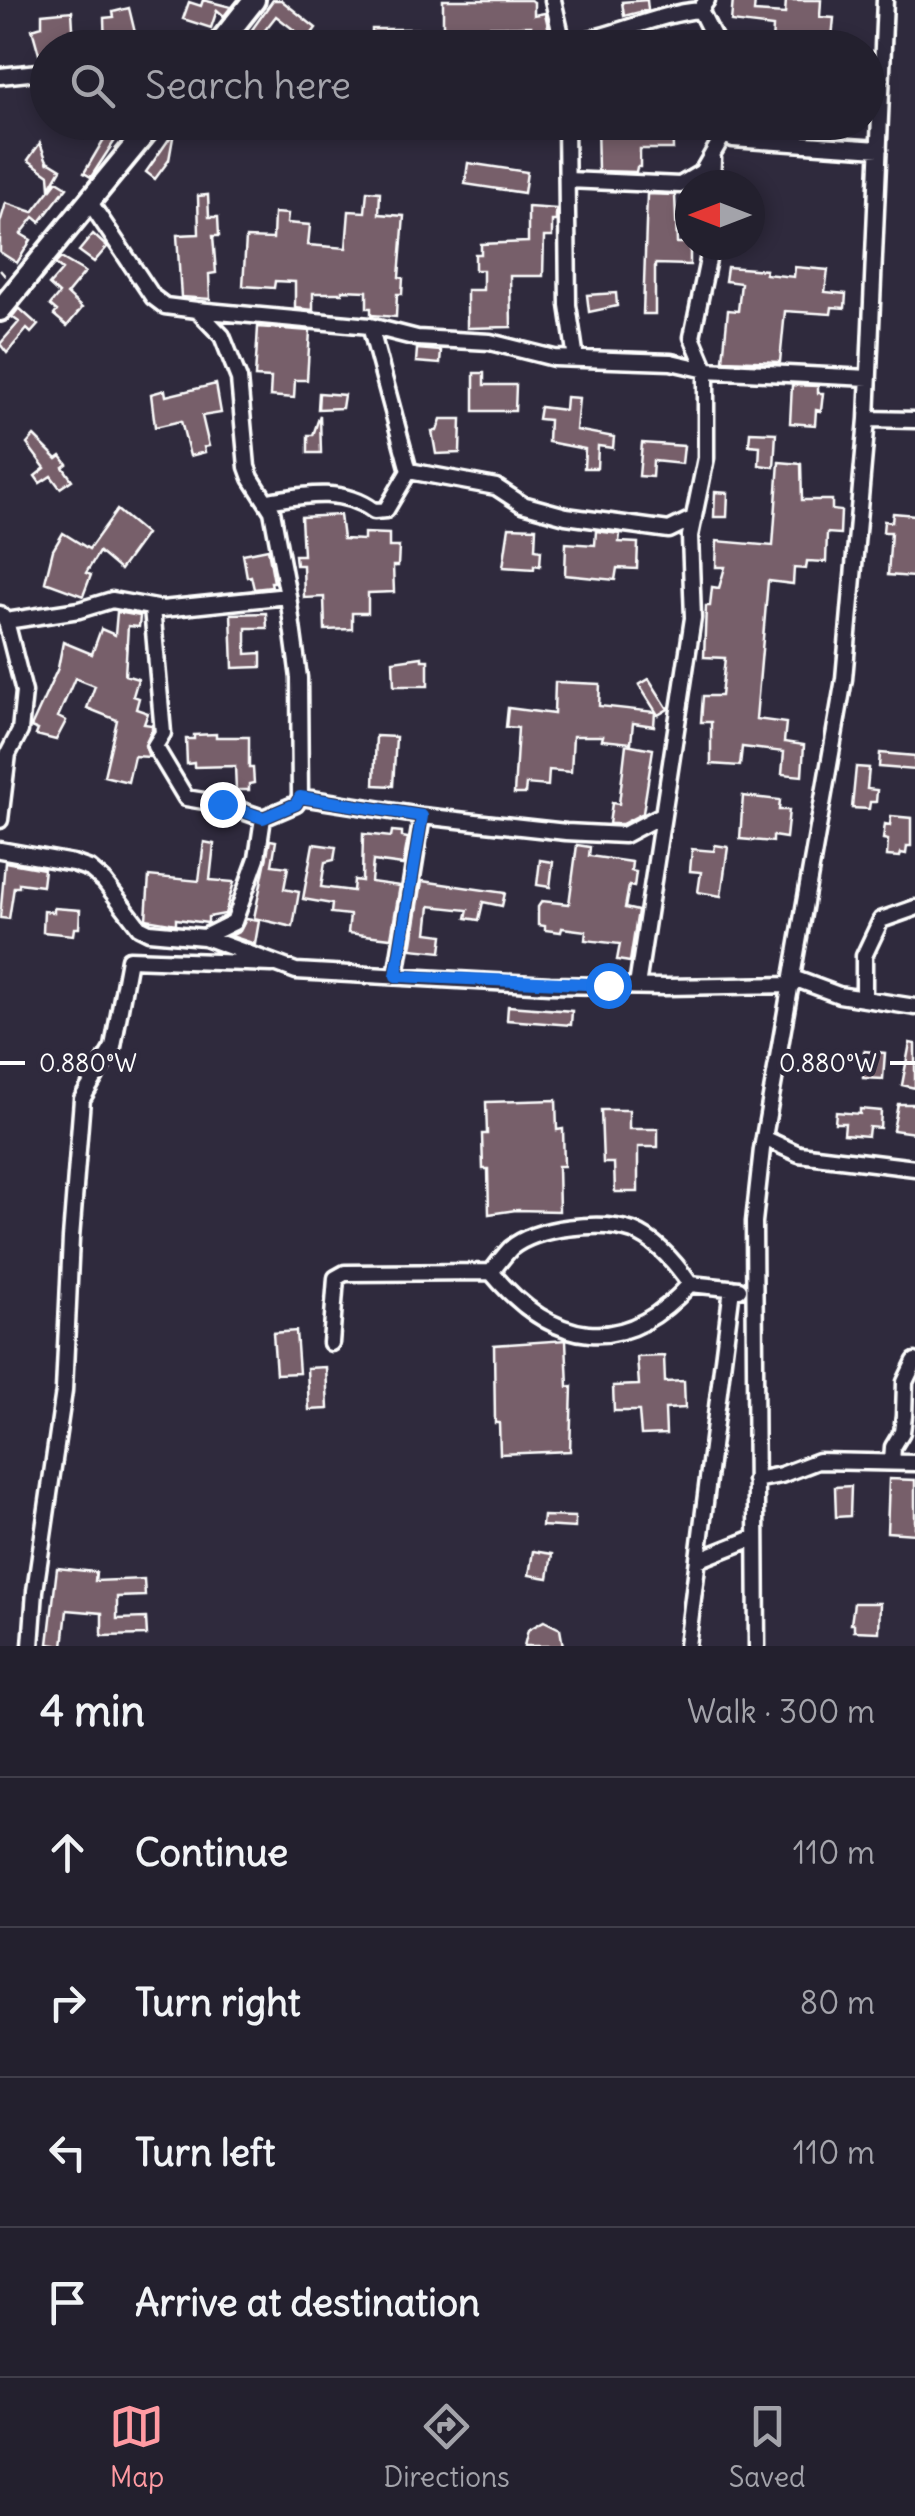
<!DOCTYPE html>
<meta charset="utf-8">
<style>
body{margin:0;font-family:Delius,sans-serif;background:#2b2836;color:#f1f3f6}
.compass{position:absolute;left:675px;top:170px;width:90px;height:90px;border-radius:50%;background:#23202e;box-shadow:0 5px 15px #0003;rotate:270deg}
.stop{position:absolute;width:30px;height:30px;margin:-22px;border:8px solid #1a73e8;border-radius:50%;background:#fff}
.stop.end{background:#1a73e8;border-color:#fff;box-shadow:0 2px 10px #0008}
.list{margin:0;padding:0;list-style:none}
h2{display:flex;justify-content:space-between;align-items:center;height:130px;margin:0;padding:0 40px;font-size:42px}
h2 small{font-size:32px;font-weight:400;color:#a3a3aa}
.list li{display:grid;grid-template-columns:65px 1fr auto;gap:30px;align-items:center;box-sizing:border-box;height:150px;padding:0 40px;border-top:2px solid #403e4a}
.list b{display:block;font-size:38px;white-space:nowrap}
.list em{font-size:32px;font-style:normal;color:#a3a3aa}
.icon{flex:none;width:55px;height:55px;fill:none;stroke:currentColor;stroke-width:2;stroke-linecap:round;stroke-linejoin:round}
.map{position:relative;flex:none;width:915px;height:1646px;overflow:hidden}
.search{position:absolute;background:#23202e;box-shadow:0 5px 15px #0003;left:30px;right:30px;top:30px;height:110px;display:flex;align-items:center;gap:25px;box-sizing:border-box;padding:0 35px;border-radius:55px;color:#a3a3aa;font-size:38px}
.sheet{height:730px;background:#23202e}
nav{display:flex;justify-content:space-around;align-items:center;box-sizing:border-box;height:140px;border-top:2px solid #403e4a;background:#23202e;font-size:28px;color:#a3a3aa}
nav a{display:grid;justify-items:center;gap:5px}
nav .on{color:#ff9aa2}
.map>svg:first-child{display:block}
.building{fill:#775f6a;stroke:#fff;stroke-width:2.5}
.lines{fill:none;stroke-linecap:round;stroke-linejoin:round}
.minor-casing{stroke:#fff;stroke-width:21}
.secondary-casing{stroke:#fff;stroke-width:28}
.path{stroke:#fff;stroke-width:2.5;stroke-dasharray:8 8;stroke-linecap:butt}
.minor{stroke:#2f2a3d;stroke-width:14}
.secondary{stroke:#2f2a3d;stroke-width:20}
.route{stroke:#1a73e8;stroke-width:12}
.ticks{fill:none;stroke:#fff;stroke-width:4}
.ticks-label{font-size:25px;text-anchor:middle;fill:#fff;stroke:#2f2a3d;stroke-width:9;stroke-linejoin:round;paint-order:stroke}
</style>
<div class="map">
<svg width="915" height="1646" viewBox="0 0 915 1646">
<rect width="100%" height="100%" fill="#2f2a3d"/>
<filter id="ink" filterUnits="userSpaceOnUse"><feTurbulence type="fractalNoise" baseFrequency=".01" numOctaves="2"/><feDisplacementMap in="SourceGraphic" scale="20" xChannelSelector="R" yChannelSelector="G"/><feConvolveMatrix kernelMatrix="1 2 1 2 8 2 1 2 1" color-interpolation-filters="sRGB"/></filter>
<g filter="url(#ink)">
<path class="building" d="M203 0 231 7 224 16 217 10 211 28 183 19 189 2 201 6Z
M273 0H281L316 28 307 40 276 16 251 48H239Z
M443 0H530L534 2V15L545 13 549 31 530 33 531 26 443 27Z
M647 0 648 10 624 16 622 2Z
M733 0H755L754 12 785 14 786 0H821L820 17 834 18 831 48 772 44 773 27 731 22Z
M129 8 137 41 132 42V48H105L104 18 114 17 113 12Z
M72 11 73 28 76 30 71 39V48H48V60L41 61 32 29 42 26V14Z
M372 29H417V48H372Z
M114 122H127L91 177 84 173Z
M597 122H614L613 136 659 135V122H672L673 149H640V167H637L636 172 598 171Z
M774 122H840L839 136 773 131Z
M174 132 169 160 155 179 146 172Z
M40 143 48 164V161L61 169 50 188 49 175 28 160Z
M468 163 527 172 524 193 465 184Z
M57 181 67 187 40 222 34 217 21 234 31 240 17 263 0 252V223L6 203 33 212Z
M367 191 380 192 379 214 404 216 399 277 403 278 402 294H397L396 317 371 315V308H367V291L342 290V293H313V310L295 308V282L275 281 274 288 243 286 246 238 273 239 274 213 288 214 287 223 310 225 308 245 346 248 349 211 365 212Z
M647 194 675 195 677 243H690V265L655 264V314H643Z
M208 195 209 217H218L219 236H213L216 273 209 274 210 299 181 297 177 235 199 234 198 196Z
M528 207 556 209V221H552V237H544L543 276H510L511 327 467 328V290H483V270H475V254H481V244L528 242Z
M93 234 107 247 94 262 79 251Z
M61 258 85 272 67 294 82 308 67 326 54 315 57 311 50 305 59 294 49 285 62 270 55 264Z
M727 267 766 270 765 274 794 277 795 267 828 270 825 292 846 294 845 308 832 307 831 314 785 311 780 362 723 360 728 310 738 311 741 283 725 281Z
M616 293 617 306 589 312 587 295Z
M19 308 38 325 31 333 27 329 7 353 0 344 19 322 12 317Z
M258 327 310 331 307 380H295L294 398 270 396 271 378 255 377Z
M417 349 441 351 440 364 416 362Z
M474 373H484V385H516L515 411H474Z
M216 384 221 413 202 416 209 446 204 447 205 452 190 456 181 421 155 427 151 394 165 390 166 396Z
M792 385 818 386V393H823L821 411 816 410 815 425 790 423Z
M319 393 344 395 342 408 318 409Z
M566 397 579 398 576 430 614 437 613 448 598 446 597 468H584L585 449 548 442 549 420 538 419 540 407 565 410Z
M320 415 321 453H308V435H313Z
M441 419H461L460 453 436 454 432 431H437Z
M750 432 776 433 774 467 759 465 760 446 749 445Z
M34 436 57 459 61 456 67 464 63 467 72 480 60 488 51 476 40 483 35 476 45 468 27 444Z
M642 443 684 446 682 464 653 461 652 477 639 476Z
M779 462 801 464 802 500H832V510L841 511 840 534 827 533 826 562 807 561 806 569 794 568 793 584 768 581 756 719 786 723 784 742 804 745 802 776 782 774 784 752 742 747 740 766 711 764V722H701L703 696H721L725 658 704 657 706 606H710L712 587 719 588 725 567H716L717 541 773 546Z
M715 492 728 493 727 517H714Z
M117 510 146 534 120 570 99 552 86 573 91 575 83 596 45 582 53 550 63 533 89 549Z
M893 513 915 515 913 577 888 575 891 532H883L884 521 892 522Z
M340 515 343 539 364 540V533L389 534V547H399L398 566H393L394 592 368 593V613H352V629L325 630 324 597 304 598 303 565H296L295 555H303L301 517Z
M509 527 536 528 535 549 541 550 540 566 534 565V569L503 567Z
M596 531 620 534 619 542 638 543 637 569 617 568 615 580 565 575 566 543 595 545Z
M268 549 274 582H271L272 587 254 589 251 576 247 577 243 554Z
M117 612 140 616 139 627 128 626 125 675 138 679 133 696 139 698 136 709 148 713 144 724 152 725V730L145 745 149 757 134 756 128 782 104 776 117 720 87 708 95 686 75 678 58 717 66 721 56 740 36 735 38 730 31 727 58 668 63 642 92 654 101 629 115 635Z
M266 613 267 628H246V654L261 653V667L233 668 231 614Z
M422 657V660H428V686H394L393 661Z
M649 679 668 709 658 715 639 685Z
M555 682 600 684 599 706 655 712 654 726 633 723 631 743 602 740 603 736H573L571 772 549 770 548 786 526 784 525 794H514L518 728 506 727 508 708 554 714Z
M216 734V737H249V768H253L254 783 249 784V790H236L235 766 194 767V763L187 764 186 739H194V735Z
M376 736 396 737 393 786 374 785Z
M626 744 653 749 643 813 622 824H609L612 803 619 804Z
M880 753 915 756V770L879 767Z
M856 767 869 768 867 789 877 790 876 802H870L869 809 852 808Z
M743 796 780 800 779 810H789L786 838 773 836V842L740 839Z
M891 816 911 818V846H907L906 854 901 853 900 857 887 856 888 840 883 839 885 824 890 825Z
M392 831 402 832V837L408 838 403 865 373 861 371 882 400 886 391 938 348 933 350 915 331 913 332 904 303 899 313 844 336 847 334 860 325 862 321 887 353 891 354 880 362 881 363 834 391 837Z
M270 840 276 841 272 865 288 867 284 889 299 892 293 927 254 918Z
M204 842 214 844 210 880 234 882 225 914 208 917V923L176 919V924L146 919 149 876 199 881Z
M577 845 590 847 589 856 632 862 631 871 636 872 634 887 629 886 625 908 638 911 630 962 617 960 620 944 585 940 586 931 562 928 561 932 545 930V926L538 925V907L542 901 569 904Z
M715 845 728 847 721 896 698 892 701 872 690 871 692 849 714 851Z
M540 860 553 862 550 887 537 885Z
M5 862 44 869 42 886 19 883V887H14L9 919 0 918Z
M422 881 505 893 502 906 483 902 479 920 466 918 468 910 430 906 427 933 443 935 441 952 411 949Z
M54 908 80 910 79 928H74L73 935 43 932 44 911 54 912Z
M246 919 259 921 255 944 231 936 240 931Z
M508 1006 572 1011 571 1025 507 1020Z
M910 1043 915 1044V1088L902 1085Z
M864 1051 885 1053 883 1079 863 1078Z
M556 1100 557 1130 563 1129 564 1166H558L559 1211 516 1210 489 1214 488 1169H483L482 1134H487L486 1102Z
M898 1104H915V1133L893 1130Z
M860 1109 881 1111 880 1128 869 1127 868 1136 844 1134 845 1123H835L836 1112 860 1114Z
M601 1110H629V1129H658V1147H638V1192H615L614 1163H603Z
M296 1331 299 1373 276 1374 273 1333Z
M566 1340 568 1387 572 1386 570 1451 500 1454 499 1423H495L494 1345Z
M664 1356 665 1382 684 1381 685 1408 665 1409 666 1434 641 1435 639 1411H614L613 1386 639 1385 637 1357Z
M326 1367 328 1409 309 1410 307 1368Z
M889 1479 915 1480V1534L887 1532Z
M851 1486 850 1516 836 1517 835 1487Z
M543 1516 575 1517V1528L542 1526Z
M533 1551 552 1554 548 1578 529 1575Z
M57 1568 96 1572 95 1581 144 1579 145 1596 117 1597V1619L146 1618 147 1635 102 1636V1613L67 1610 63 1646 48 1644Z
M854 1603H880L879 1632 854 1631V1624H851Z
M544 1621 560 1629 563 1646H524L528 1630Z"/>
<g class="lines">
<g class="minor-casing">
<path id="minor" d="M553 0 564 48
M700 10 719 48
M435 48C478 36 522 47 566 43 613 38 654 14 700 10L707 0
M0 76 48 71
M566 122 568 305 576 359
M722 122 724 134 733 139 879 149
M568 180 680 185 702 172 724 134
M712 185 713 158
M89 201 153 297 165 306 197 310 222 336 239 379 247 467 251 478 272 511 288 596 299 678 300 797 296 804 263 818 257 858 234 922 204 937
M197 310 370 326 417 338 490 342 554 358 671 362 706 370 869 378
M370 326 409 471
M867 419 915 420
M268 501C305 495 342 487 374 511L386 510 409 471 496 487 522 504 566 516 669 530 694 518
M152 608 163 733 155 746 159 753 186 798 222 804 263 818
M6 621 79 610 112 600 162 609 288 596
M300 797 422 816 566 832 624 835 660 816
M0 820 8 754 20 731 24 692 6 621 0 614
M0 850 73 863 90 869 104 881 139 927 149 932 204 937 296 971 550 985 666 987 792 985
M396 976 422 816
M793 978 839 995 915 1007
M637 986 693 618 690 536 706 458V370L692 337 711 245
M864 998V956L881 920 915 908
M764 1138 799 1154 915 1168
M491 1272C497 1265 504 1255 511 1248 536 1227 602 1220 633 1231 656 1240 677 1265 690 1284
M690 1284 739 1289
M331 1343 336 1278 345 1273 491 1272C552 1345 622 1360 690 1284
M892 1462 893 1447 902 1432 904 1416 905 1382 915 1361
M755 1480 781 1475 818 1461 915 1463
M698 1560 756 1537
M31 1646 35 1591 64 1391 71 1238 82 1099 113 1047 129 959 272 964
M687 1646 732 1288
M757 1646 754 1222 762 1149 844 679 867 419 885 0"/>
</g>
<g class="secondary-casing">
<path id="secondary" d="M216 48 254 0
M0 310 154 122"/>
</g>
<path class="path" d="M0 270 6 277"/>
<use href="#minor" class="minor"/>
<use href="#secondary" class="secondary"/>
</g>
</g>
<g class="lines" filter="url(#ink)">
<path class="route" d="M222 804 263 818 296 804 300 797 422 816 396 976 608 985"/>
</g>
<path class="ticks" d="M0 1063H25M890 1063H915"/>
<g class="ticks-label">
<text x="88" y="1072">0.880°W</text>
<text x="828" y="1072">0.880°W</text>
</g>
</svg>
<svg class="compass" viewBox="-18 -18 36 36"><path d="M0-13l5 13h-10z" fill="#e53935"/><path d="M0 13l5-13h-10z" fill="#a3a3aa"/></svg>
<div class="stop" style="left:608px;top:985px"></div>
<div class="stop end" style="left:222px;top:804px"></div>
<div class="search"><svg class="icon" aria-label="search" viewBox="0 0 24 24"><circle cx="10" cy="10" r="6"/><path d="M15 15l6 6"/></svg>Search here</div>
</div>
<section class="sheet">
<h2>4 min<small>Walk · 300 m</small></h2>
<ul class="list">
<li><svg class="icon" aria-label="ahead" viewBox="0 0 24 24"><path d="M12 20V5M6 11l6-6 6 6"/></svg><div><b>Continue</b></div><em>110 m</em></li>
<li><svg class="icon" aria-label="right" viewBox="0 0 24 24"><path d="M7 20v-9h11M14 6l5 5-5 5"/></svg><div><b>Turn right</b></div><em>80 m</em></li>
<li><svg class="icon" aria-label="left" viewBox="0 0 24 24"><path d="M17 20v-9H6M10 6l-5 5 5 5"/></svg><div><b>Turn left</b></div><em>110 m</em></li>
<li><svg class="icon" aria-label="arrive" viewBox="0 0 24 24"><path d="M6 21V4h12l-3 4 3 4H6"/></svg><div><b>Arrive at destination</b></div></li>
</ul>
</section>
<nav>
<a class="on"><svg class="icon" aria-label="map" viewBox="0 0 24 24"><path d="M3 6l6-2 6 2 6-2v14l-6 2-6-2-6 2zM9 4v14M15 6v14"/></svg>Map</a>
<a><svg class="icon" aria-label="directions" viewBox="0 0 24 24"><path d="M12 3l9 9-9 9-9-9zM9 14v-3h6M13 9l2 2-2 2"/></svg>Directions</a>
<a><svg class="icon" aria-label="saved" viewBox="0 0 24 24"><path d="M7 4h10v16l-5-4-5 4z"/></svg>Saved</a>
</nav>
